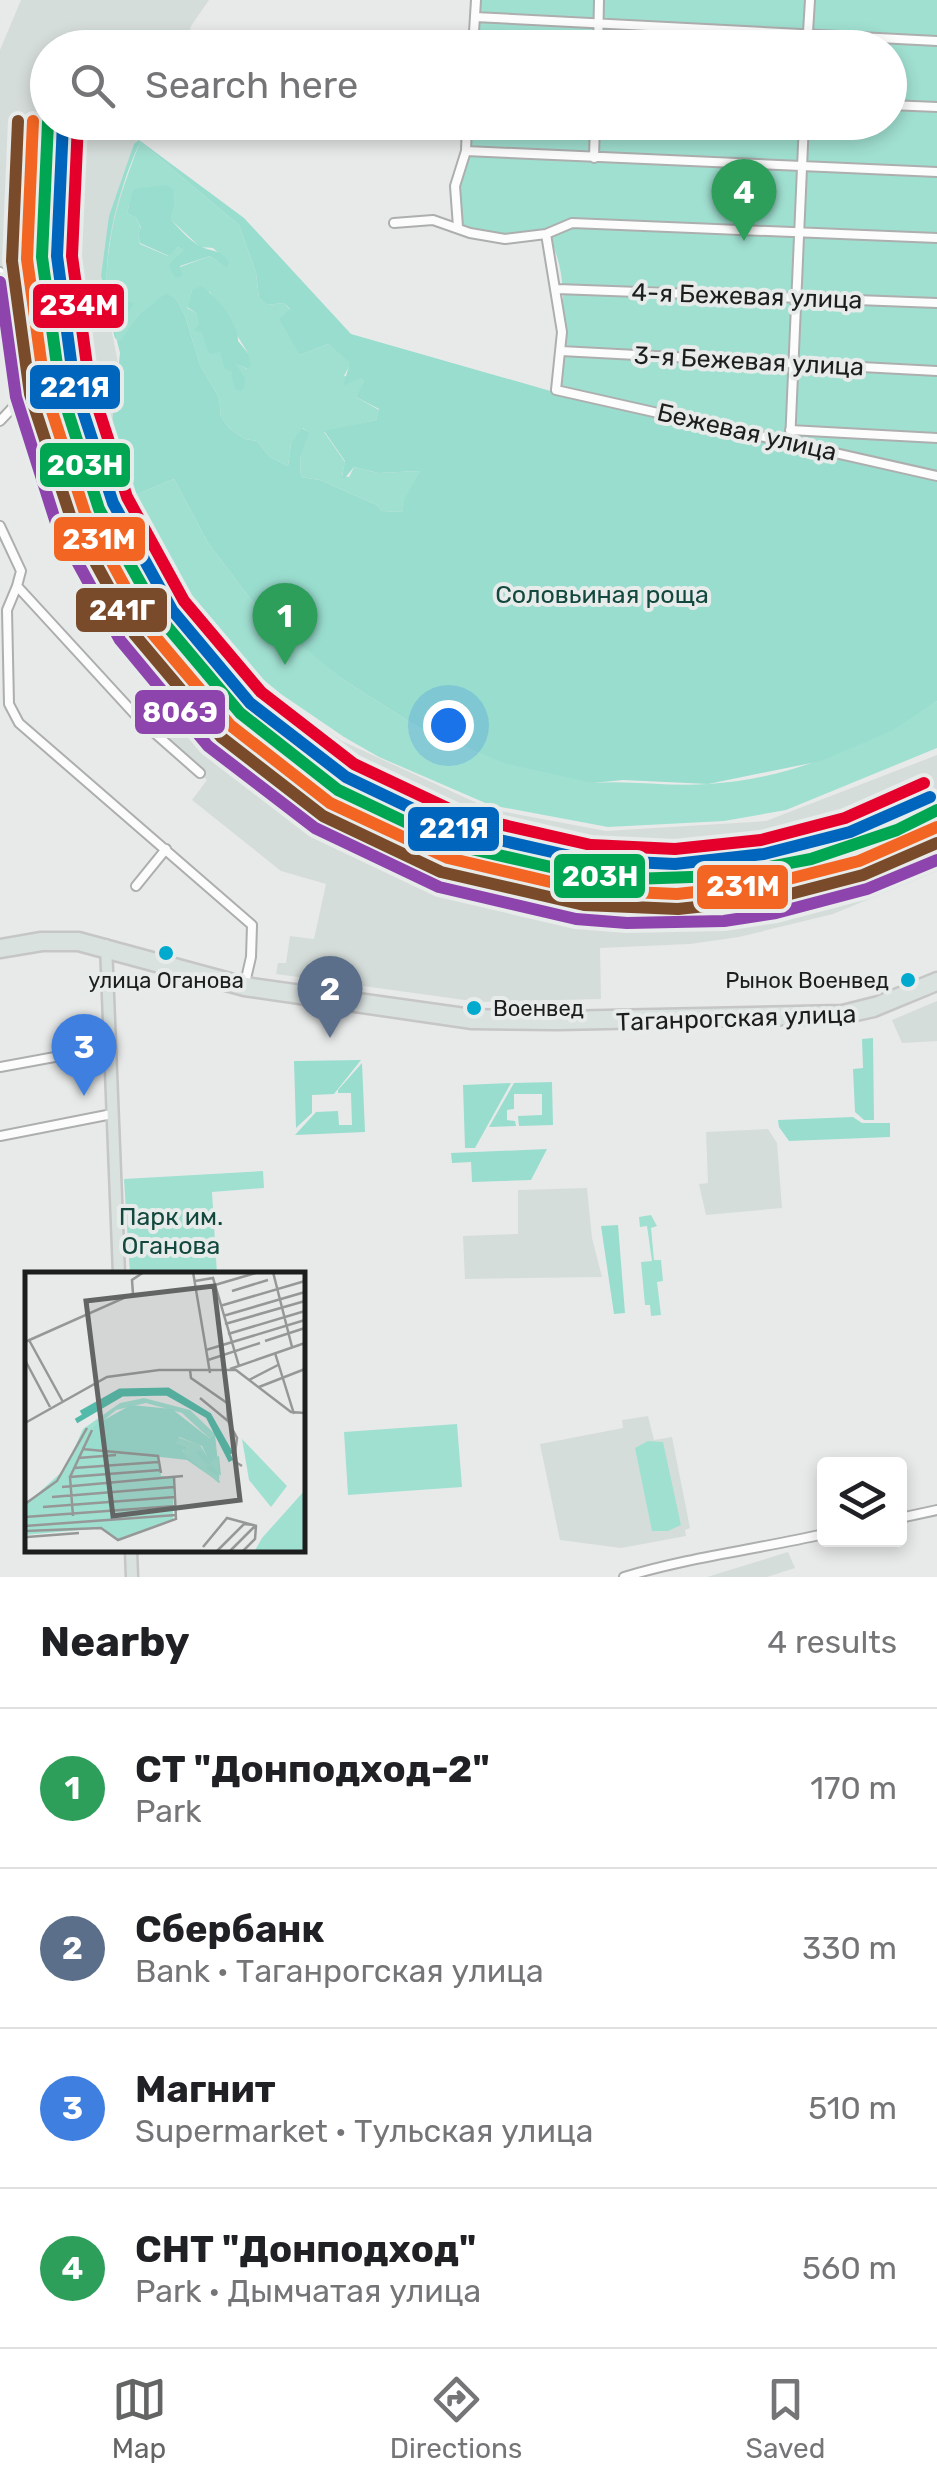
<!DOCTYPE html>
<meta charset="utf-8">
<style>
body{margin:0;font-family:Rubik,sans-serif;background:#f6f6f6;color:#202124}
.controls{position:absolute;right:30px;bottom:30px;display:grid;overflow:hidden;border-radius:10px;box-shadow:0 5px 15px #0003}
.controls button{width:90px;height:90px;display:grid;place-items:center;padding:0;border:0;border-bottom:2px solid #e0e0e0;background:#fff;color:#202124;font:50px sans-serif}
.you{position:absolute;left:448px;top:725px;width:35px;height:35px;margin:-25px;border:8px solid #fff;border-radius:50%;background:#1a73e8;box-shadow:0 0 0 15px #1a73e833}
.badge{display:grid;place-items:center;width:65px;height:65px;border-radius:50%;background:#636564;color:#fff;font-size:32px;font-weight:700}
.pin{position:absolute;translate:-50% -82px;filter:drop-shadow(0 2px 5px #0008)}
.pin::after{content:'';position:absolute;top:52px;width:35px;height:30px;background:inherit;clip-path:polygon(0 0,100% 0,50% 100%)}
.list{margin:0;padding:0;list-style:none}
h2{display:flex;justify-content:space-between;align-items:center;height:130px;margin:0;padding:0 40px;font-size:42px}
h2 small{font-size:32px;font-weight:400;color:#757577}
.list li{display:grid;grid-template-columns:65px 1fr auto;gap:30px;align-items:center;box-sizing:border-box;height:160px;padding:0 40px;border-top:2px solid #e0e0e0}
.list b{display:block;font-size:38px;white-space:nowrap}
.list p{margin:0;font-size:32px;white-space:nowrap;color:#757577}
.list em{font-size:32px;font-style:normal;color:#757577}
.icon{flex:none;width:55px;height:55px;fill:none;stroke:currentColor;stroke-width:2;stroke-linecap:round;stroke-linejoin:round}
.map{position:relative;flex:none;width:937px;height:1577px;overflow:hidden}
.search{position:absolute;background:#fff;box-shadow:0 5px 15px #0003;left:30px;right:30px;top:30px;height:110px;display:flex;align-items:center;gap:25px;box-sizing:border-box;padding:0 35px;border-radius:55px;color:#757577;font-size:38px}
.sheet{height:770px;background:#fff}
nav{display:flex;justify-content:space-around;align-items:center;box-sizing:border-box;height:140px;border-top:2px solid #e0e0e0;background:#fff;font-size:28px;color:#757577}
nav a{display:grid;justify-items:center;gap:5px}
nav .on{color:#636564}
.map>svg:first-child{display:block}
.built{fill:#d5ddda}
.green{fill:#a0e0d1;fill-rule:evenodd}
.forest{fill:#99ddcf;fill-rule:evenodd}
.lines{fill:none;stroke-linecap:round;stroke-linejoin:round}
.stream{stroke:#53baa9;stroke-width:2.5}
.minor-casing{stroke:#adaeae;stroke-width:12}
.major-casing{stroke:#c5c6c5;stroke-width:15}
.minor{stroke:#fcfcfc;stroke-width:8}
.major{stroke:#dae2e0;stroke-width:10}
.rail-1-casing{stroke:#e7ebea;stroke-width:20}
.rail-2-casing{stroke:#e7ebea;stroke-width:20}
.rail-3-casing{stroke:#e7ebea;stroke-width:20}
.rail-4-casing{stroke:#e7ebea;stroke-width:20}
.rail-5-casing{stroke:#e7ebea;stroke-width:20}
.rail-6-casing{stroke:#e7ebea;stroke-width:20}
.rail-1{stroke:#00a651;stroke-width:12}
.rail-2{stroke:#f26522;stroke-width:12}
.rail-3{stroke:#0065bd;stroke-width:12}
.rail-4{stroke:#7a4b2a;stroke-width:12}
.rail-5{stroke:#e4002b;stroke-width:12}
.rail-6{stroke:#8e44ad;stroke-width:12}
.bus-dot{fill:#00a9ce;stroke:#e7ebea;stroke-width:4}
.labels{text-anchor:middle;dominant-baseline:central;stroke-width:8;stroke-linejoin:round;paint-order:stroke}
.bus-label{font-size:22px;fill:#1c1e1d;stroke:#e7ebea}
.street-label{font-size:25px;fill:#1c1e1d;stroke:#e7ebea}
.park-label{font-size:25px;fill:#12483d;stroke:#e7ebea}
.inset-river{fill:none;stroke:#53baa9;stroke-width:5}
.inset-road{fill:none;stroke:#969897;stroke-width:2.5}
.view{fill:#636564;fill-opacity:0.15;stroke:#636564;stroke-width:5}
.inset-edge{fill:none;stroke:#1c1e1d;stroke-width:5}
.line-badge{stroke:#e7ebea;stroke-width:4}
.badge-label{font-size:28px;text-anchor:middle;font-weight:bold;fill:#fff}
</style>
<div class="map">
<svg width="937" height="1577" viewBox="0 0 937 1577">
<rect width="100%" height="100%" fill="#e8eae9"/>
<path class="built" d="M21 0H209L191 26 186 47 48 48V122L159 123 134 144 101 276 119 368 171 479 121 501 135 538 225 657 342 741 490 809 606 831 766 821 937 755V871L833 914 739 937 690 944 600 948 601 999 479 1002 276 974 278 963H286L290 936 314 939 326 884 281 871 192 800 207 780 141 720 164 697 128 660 89 591 29 417 10 290H0V50Z
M937 1001V1041L902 1043 892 1020Z
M768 1129 777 1143 782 1208 706 1215 699 1184 708 1183 706 1132Z
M587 1188 592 1238 602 1277 465 1279 463 1236 518 1234V1190Z
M648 1416 654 1440 672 1437 690 1528 685 1530 686 1536 621 1548 560 1540 540 1444 623 1428 622 1420Z
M788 1552 795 1568 767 1577H707Z"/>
<path class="green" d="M478 0H937V479L554 392C560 344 575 274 545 232 528 235 473 241 463 223 450 199 464 148 469 123L890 122V48L475 47Z
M140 142 239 225 256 273 259 298 266 305 284 303 290 310 300 355 328 344 351 363 344 376 361 378 365 383 356 397 379 410 376 420 324 432 345 462 342 476 349 477 354 467 378 473 420 471 404 512 382 511 377 505 320 480 301 477 300 458 308 433 303 428 291 443 288 466 270 457 257 441 245 439 229 428 221 417 219 398 200 365 185 316 177 300 166 294 138 315 120 342 115 338 111 323 115 316 128 312 121 301 107 296C104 241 120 193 140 142ZM129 205 174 207 169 218 200 247 213 248 230 264 225 267 210 256 180 267 168 264 185 250 178 247 168 256 140 244 138 234 141 229 136 218 127 213ZM192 290 210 292 248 353 247 369 233 361 240 391 221 351 209 347 196 313 187 308Z
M174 479 208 543 252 601 342 679 413 724 593 783C631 780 670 787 708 784 791 779 868 745 937 701V748L786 810 724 821 608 827 490 805 379 757 344 737 281 694 227 650 138 533 125 499Z
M263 1171 264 1188 212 1192 217 1274H130L124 1179Z
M651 1215 657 1226 651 1228 654 1260H661L663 1281 657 1282 661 1315 651 1316 650 1305H645L641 1262 652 1261 647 1226 640 1227 639 1217Z
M457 1424 462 1487 348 1495 344 1432Z
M648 1441 663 1442 681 1525 668 1531H652L635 1448Z"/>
<path class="forest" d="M139 140 244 218 351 334 554 392 937 479V701L893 730 821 761 708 784 623 780 593 783 504 763 413 724 342 679 283 630 252 601 208 543 174 479 125 499 109 449 120 353 101 276 109 216 134 144ZM140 142 239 225 256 273 259 298 266 305 284 303 290 309 279 319 300 355 328 344 350 363 343 386 361 378 364 382 356 397 379 409 376 420 324 431 345 461 342 477 344 479 354 467 378 473 420 471 404 500 403 512 382 511 377 505 320 480 301 477 300 458 309 433 302 428 291 443 288 466 270 457 257 441 245 439 229 428 221 417 219 398 200 365 185 316 177 300 166 293 138 315 120 341 115 338 111 323 115 316 128 312 134 303 107 296C104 243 118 190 140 142Z
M166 185 173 189 174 207 170 218C177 227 192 243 202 247 215 253 221 249 230 264L226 268 210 256 180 266 182 276 175 278 168 264 184 250 178 247 169 256 140 243 138 234 141 228 136 218 127 213 133 189Z
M201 286C216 295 239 324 238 341L248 353 251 364 248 369 235 363 245 378 244 388 240 391 235 389 231 372 225 369 220 352 209 354 202 333 194 330 199 324 196 313 187 307 192 290Z
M873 1038 874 1120H864L855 1112 853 1069 863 1068 862 1039Z
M361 1060 334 1094 312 1095V1113L296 1128 294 1061Z
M362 1063 365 1132 295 1135 316 1112 338 1111 339 1125H352L351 1093H338V1090Z
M552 1082 553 1125 519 1126 518 1116 542 1115V1094H514V1109L507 1110V1120L515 1121 516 1126 489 1127 514 1083Z
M511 1083 475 1148H465L463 1085Z
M853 1117 862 1123H890V1137L789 1141 779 1127 778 1120Z
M547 1149 531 1180 472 1182 471 1162 452 1163 451 1153Z
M618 1225 625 1313 614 1314 601 1226Z"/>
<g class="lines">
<path class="stream" d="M20 281C24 327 27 372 38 416 103 667 316 863 575 898 607 902 640 900 673 900 763 898 856 885 937 843
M32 291C60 668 402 952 780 869 834 857 889 841 937 815"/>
<g class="minor-casing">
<path id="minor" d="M475 17 937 41
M473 48 476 0
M598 48 599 0
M807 48 810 0
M890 105 937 107
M466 151 937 172
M594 158 595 122
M394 223 433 220 470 233 505 239 546 234 572 223 937 238
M458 227 455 186 466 151 467 122
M546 234 562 332 556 390 937 476
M0 272 14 290 22 386 17 403 0 421
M557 289 937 303
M561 351 937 371
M790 430 937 438
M790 443 804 122
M0 526 21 571 17 586 141 721 200 773
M17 586 7 610 9 704 19 723 252 925 251 957 245 983
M136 886 166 849
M0 1067 109 1047
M0 1136 112 1114
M900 1518 937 1510
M624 1577C690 1557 758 1549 824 1534"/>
</g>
<g class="major-casing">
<path id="major" d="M0 945 41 938H79L245 983 472 1015 558 1017 842 1011 878 1002 937 978
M106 945 119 1274
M0 952 42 945H78L244 990 472 1023 558 1024 843 1018 874 1011 937 985
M131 1550 132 1577"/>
</g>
<use href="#minor" class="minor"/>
<use href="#major" class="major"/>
<g class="rail-1-casing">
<path id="rail-1" d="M48 122 42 257 60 387 99 509 160 618 240 713 338 790 454 845 586 875 631 879 721 876 811 859 897 830 937 810"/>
</g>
<g class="rail-2-casing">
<path id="rail-2" d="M33 121 27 259 45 390 85 513 147 627 230 725 330 803 448 858 585 890 677 894 769 884 859 861 937 827"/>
</g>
<g class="rail-3-casing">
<path id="rail-3" d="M63 123 57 256 74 384 113 503 172 610 250 703 346 777 459 831 588 860 675 864 764 854 850 832 930 797"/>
</g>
<g class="rail-4-casing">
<path id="rail-4" d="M18 121 12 261 30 394 71 518 135 635 221 737 323 816 441 872 584 905 678 909 771 899 863 875 937 843"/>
</g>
<g class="rail-5-casing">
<path id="rail-5" d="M78 123 72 256 89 380 127 497 184 601 261 692 354 764 464 816 591 845 675 849 761 840 845 818 924 783"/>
</g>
<g class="rail-6-casing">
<path id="rail-6" d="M0 282 16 397 56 523 120 640 208 746 315 828 439 887 576 919 627 923 724 921 776 913 867 889 937 860"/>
</g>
<use href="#rail-1" class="rail-1"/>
<use href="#rail-2" class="rail-2"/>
<use href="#rail-3" class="rail-3"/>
<use href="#rail-4" class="rail-4"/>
<use href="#rail-5" class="rail-5"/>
<use href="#rail-6" class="rail-6"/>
</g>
<g class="bus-dot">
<circle cx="166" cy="953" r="9"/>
<circle cx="908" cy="980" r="9"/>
<circle cx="474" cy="1008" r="9"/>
</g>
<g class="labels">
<g class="bus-label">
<text x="166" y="980">улица Оганова</text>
<text x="889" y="980" text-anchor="end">Рынок Военвед</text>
<text x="493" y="1008" text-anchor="start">Военвед</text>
</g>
<g class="street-label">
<text transform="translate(747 296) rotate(2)">4-я Бежевая улица</text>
<text transform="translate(749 361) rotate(3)">3-я Бежевая улица</text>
<text transform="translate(747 432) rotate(13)">Бежевая улица</text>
<text transform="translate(736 1018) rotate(-2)">Таганрогская улица</text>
</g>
<g class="park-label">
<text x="602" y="594">Соловьиная роща</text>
<text x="171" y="1216">Парк им.<tspan x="171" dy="29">Оганова</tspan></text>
</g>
</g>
<g transform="translate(25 1272)">
<rect width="280" height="280" fill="#e8eae9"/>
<path d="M119 126 165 138 190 162 184 166 157 141 121 131 91 138 67 158 133 184 136 204 148 205V248L93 267 77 256 0 263V233L40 197 58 157 95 131ZM152 165 175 173 185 188 194 184V211L161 185 157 177 164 175 150 171ZM217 167 262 214 246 235 224 208ZM280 218V280H229L237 266Z" fill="#a0e0d1"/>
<path d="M106 133 147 137 184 166 190 162 195 211 162 188 57 176 70 153ZM154 165 177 174 183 186 177 179 170 180 183 193 194 184 196 204 187 193 180 196 195 205 194 211 162 185 157 178 164 175 151 171Z" fill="#99ddcf" fill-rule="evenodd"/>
<path class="inset-river" d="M56 141 95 119 143 118 184 143 206 182M51 149 97 122 142 121 183 144 206 189"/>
<path class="inset-road" d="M168 0 185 101M248 0 267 75M170 9 188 6 214 94M190 13 234 0M207 19 243 8M195 34 280 9M198 44 280 20M200 52 280 29M203 62 280 39M4 68 38 130M240 69 280 56M0 70 108 22 107 8 119 0M181 78 280 48M250 81 269 142M0 88 25 135M183 88 235 71M205 97 280 71M165 98 166 106 202 131 203 148M224 108 253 93M234 115 280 97M175 126 203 149 212 166 209 189 217 194M0 151 82 105 134 98H211L266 140 280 141M57 177 133 184 136 201M53 186 91 183M49 196 133 190M45 205 67 158M37 215 158 204M27 225 149 215M0 232 32 209 62 156M18 235 150 225M48 244 45 205 135 198M0 245 150 234M0 254 151 243M0 259 76 256 93 268 151 247 149 205M2 265 54 261M178 275 202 246 232 254M191 280 219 252 229 253M204 280 230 254M217 280 230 267 231 254"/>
<path class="view" d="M189 14 215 228 88 244 61 29Z"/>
<rect width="280" height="280" class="inset-edge"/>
</g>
<g class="line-badge">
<rect x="31" y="282" width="95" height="48" rx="10" fill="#e4002b"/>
<rect x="28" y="363" width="94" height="48" rx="10" fill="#0065bd"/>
<rect x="38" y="441" width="94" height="48" rx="10" fill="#00a651"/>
<rect x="52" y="515" width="95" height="48" rx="10" fill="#f26522"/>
<rect x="74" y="586" width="95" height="48" rx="10" fill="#7a4b2a"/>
<rect x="133" y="688" width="94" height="48" rx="10" fill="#8e44ad"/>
<rect x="406" y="805" width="95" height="48" rx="10" fill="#0065bd"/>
<rect x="552" y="852" width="95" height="48" rx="10" fill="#00a651"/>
<rect x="695" y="863" width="95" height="48" rx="10" fill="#f26522"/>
</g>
<g class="badge-label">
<text x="79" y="315">234М</text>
<text x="75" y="397">221Я</text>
<text x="85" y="475">203Н</text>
<text x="99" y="549">231М</text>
<text x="122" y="620">241Г</text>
<text x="180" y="722">806Э</text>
<text x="454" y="838">221Я</text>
<text x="600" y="886">203Н</text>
<text x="743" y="896">231М</text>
</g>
</svg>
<div class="controls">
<button><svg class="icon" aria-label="layers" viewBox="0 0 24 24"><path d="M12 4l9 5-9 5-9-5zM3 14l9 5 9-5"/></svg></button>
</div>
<div class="you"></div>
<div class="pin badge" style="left:285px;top:665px;background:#2e9e5b">1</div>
<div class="pin badge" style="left:330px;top:1038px;background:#5c6f8a">2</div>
<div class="pin badge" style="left:84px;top:1096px;background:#3f7fe0">3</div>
<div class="pin badge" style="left:744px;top:241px;background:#2e9e5b">4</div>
<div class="search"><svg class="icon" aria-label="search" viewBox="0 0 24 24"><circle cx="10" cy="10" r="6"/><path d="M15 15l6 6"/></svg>Search here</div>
</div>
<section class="sheet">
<h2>Nearby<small>4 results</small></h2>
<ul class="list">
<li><span class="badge" style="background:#2e9e5b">1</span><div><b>СТ &quot;Донподход-2&quot;</b><p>Park</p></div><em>170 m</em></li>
<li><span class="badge" style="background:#5c6f8a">2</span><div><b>Сбербанк</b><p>Bank · Таганрогская улица</p></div><em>330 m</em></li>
<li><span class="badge" style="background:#3f7fe0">3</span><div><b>Магнит</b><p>Supermarket · Тульская улица</p></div><em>510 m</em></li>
<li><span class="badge" style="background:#2e9e5b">4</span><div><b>СНТ &quot;Донподход&quot;</b><p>Park · Дымчатая улица</p></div><em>560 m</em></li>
</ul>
</section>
<nav>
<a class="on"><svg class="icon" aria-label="map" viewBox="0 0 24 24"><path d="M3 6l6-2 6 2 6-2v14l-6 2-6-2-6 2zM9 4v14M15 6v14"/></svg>Map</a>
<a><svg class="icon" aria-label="directions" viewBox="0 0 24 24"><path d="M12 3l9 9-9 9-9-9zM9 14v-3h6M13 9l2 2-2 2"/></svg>Directions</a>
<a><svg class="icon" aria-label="saved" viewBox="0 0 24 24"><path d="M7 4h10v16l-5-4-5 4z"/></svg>Saved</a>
</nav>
